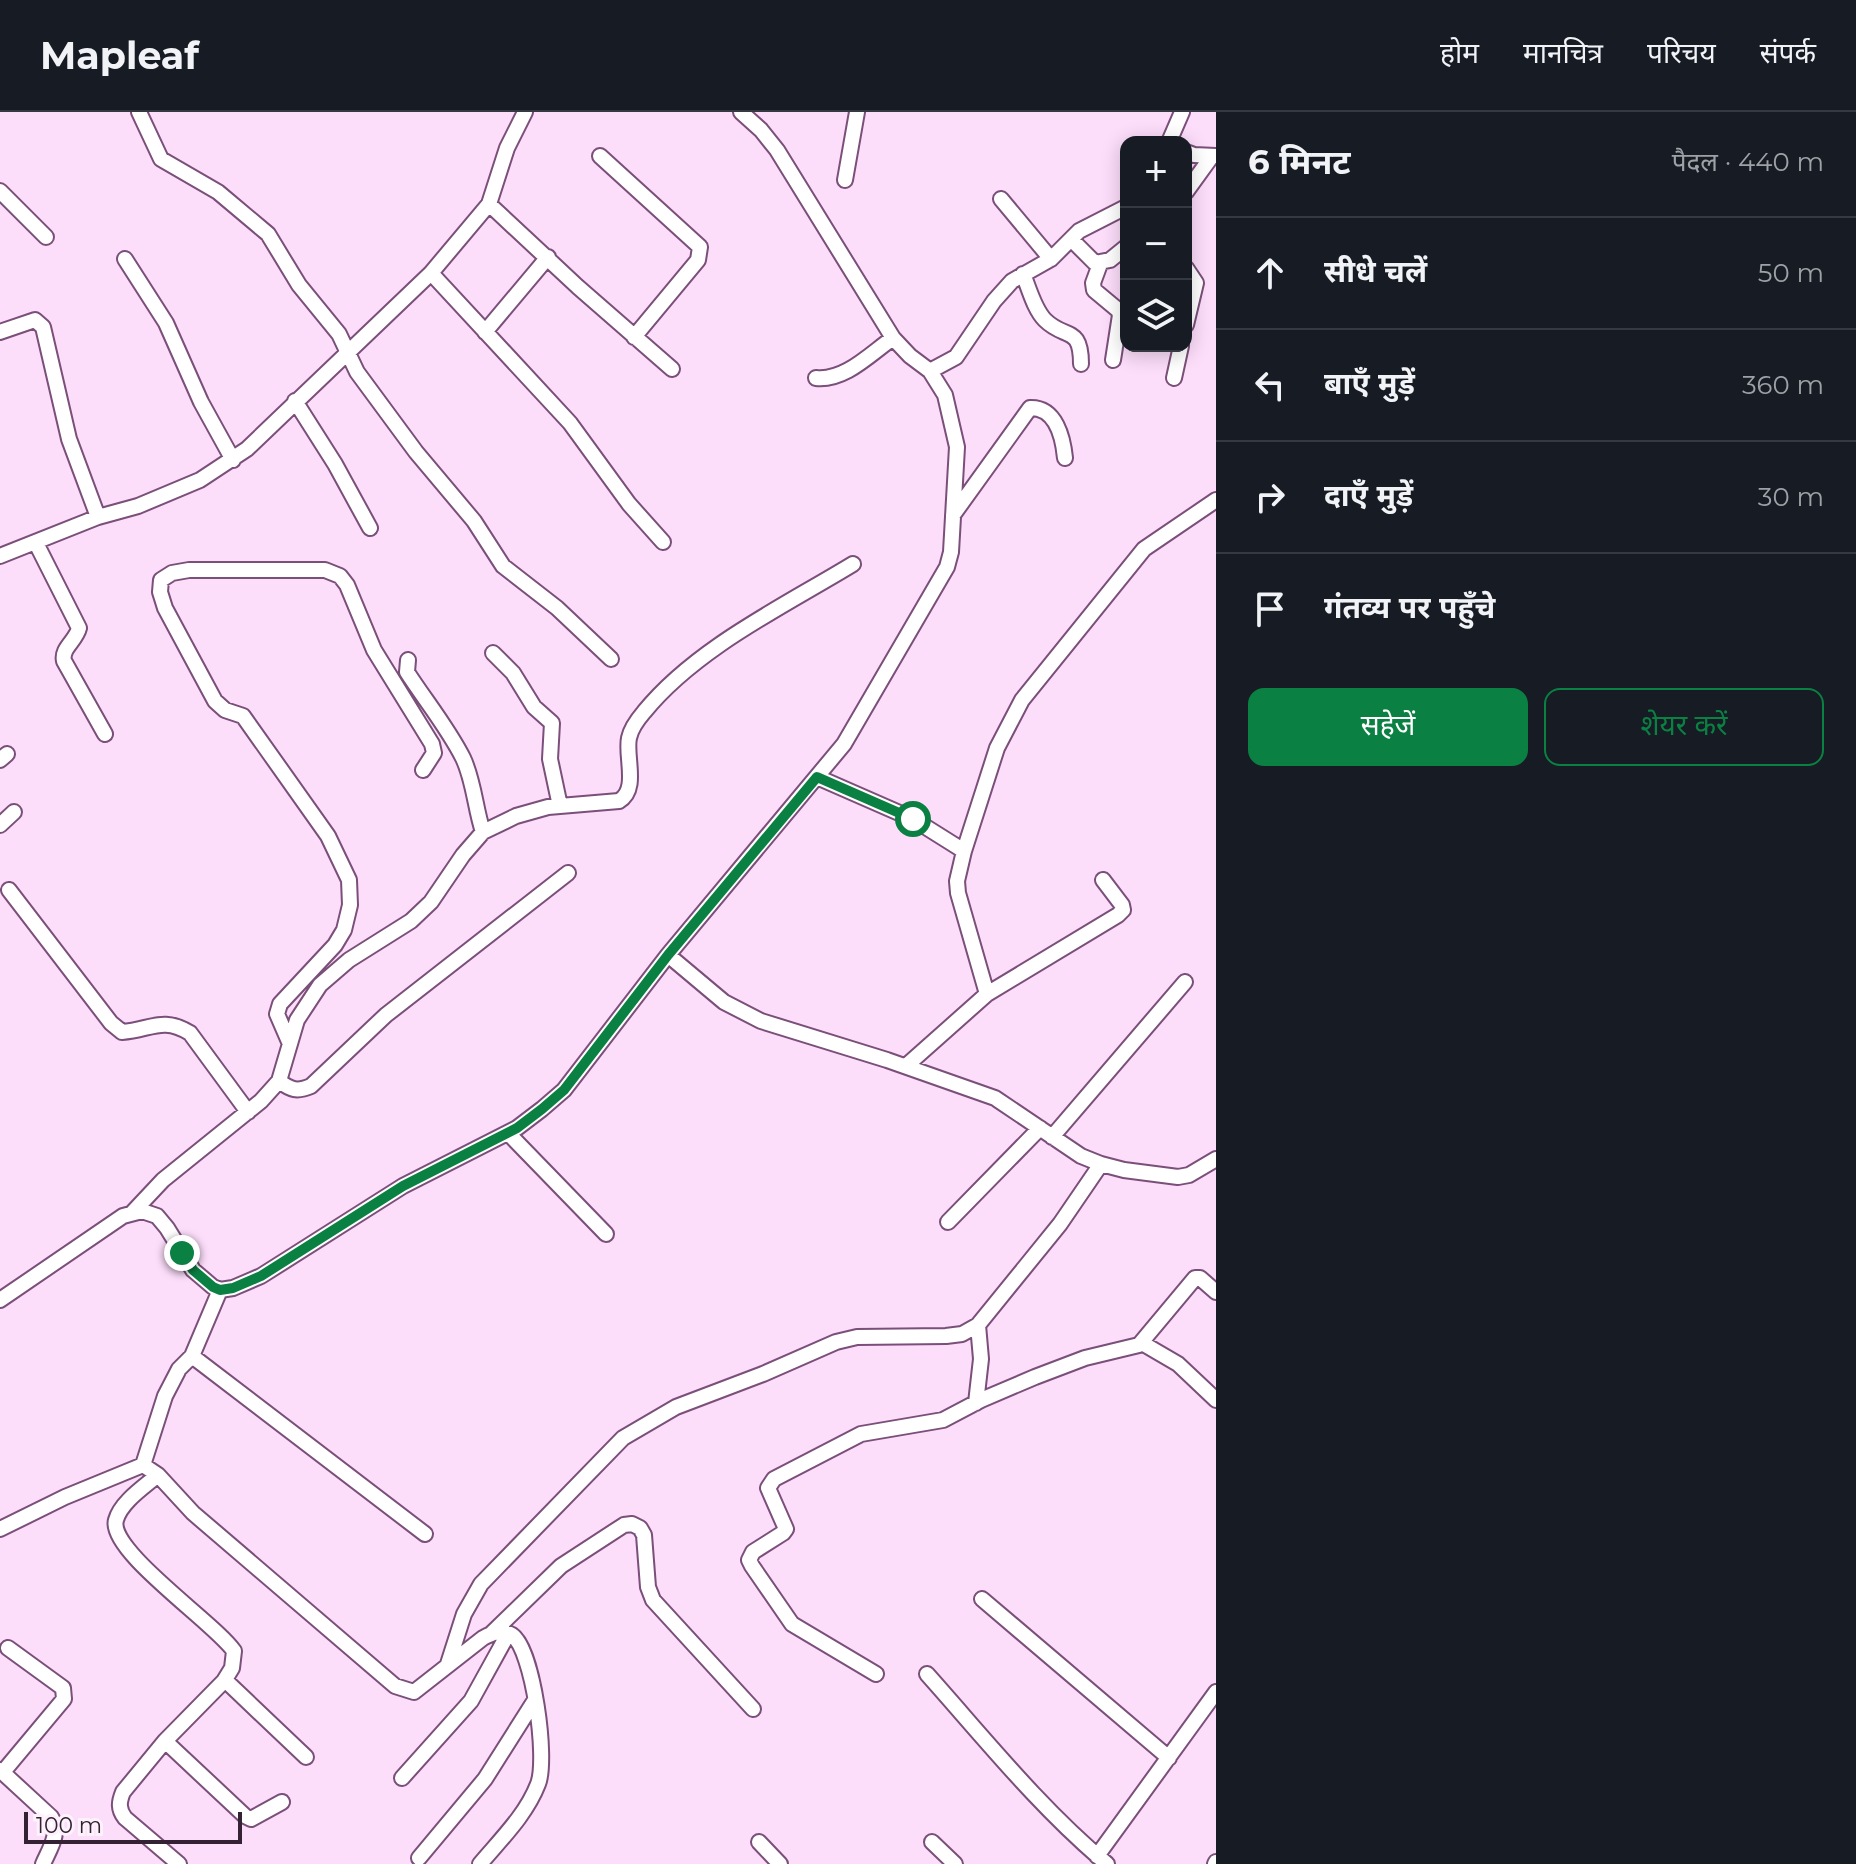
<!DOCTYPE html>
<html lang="hi">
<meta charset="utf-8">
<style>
body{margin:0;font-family:Montserrat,"Noto Sans Devanagari",sans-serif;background:#242831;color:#f1f3f6}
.controls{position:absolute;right:24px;top:24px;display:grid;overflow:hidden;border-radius:16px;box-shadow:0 4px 20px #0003}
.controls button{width:72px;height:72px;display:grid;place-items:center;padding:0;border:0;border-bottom:2px solid #363941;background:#171b24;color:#f1f3f6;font:40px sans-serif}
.scale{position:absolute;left:24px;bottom:20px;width:218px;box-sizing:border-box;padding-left:8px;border:4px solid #342133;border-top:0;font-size:22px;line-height:28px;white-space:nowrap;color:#342133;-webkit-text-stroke:6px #fdf2fc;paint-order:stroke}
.stop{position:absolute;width:24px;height:24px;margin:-18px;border:6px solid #0b8043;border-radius:50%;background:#fff}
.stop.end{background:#0b8043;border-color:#fff;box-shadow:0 2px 8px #0008}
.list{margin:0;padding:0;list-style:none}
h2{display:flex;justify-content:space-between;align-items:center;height:104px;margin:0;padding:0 32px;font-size:34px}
h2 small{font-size:26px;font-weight:400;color:#9ea1a6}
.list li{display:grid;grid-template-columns:52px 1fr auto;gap:24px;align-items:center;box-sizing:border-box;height:112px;padding:0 32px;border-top:2px solid #363941}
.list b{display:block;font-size:30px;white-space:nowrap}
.list em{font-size:26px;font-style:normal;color:#9ea1a6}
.actions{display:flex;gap:16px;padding:24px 32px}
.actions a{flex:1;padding:18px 0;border:2px solid #0b8043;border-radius:16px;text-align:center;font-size:28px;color:#0b8043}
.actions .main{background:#0b8043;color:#fff}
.icon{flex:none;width:44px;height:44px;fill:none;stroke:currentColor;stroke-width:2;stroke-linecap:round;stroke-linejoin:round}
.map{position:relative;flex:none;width:1216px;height:1752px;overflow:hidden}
header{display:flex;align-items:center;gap:48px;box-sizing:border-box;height:112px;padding:0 40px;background:#171b24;border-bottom:2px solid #363941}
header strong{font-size:38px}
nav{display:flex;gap:44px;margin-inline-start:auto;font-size:28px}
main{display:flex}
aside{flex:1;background:#171b24}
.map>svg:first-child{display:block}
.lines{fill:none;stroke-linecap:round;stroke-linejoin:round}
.minor-casing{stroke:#7a4f79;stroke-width:18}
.minor{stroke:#fff;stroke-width:14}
.route{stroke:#0b8043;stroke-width:10}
</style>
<header>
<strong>Mapleaf</strong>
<nav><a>होम</a><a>मानचित्र</a><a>परिचय</a><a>संपर्क</a></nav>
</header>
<main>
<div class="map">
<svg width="1216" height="1752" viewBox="0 0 1216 1752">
<rect width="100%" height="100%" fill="#fcddfa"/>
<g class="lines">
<g class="minor-casing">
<path id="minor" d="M139 0 161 47 218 80 268 122 299 173 339 222 357 260 416 340 474 409 503 454 557 496 611 547
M1169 30 1182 0
M1186 40 1194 43 1216 44
M600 44 700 135 698 148 634 225
M845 68 857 0
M0 79 46 125
M1186 80 1212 44
M1001 87 1051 147
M489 92 578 175 672 257
M1071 127 1095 151 1110 148 1126 135
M125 147 166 211 201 290 233 348
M1100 152 1093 171 1094 178 1118 198 1120 203 1113 248
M1186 156 1196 171 1186 213
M431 161 570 311 629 392 663 430
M1023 162C1029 176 1034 197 1045 208 1065 228 1081 213 1081 252
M0 220 35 208 43 215 69 327 98 405
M485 220 548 145
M930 259 956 245 994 189 1012 169 1051 147 1079 119 1126 95
M816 266C845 269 870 242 893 226
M1174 266 1181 234
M295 289 335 352 370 416
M953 403 1030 296C1056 295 1063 326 1065 346
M36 431 79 516C76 529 61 536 64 549L105 622
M0 444 98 405 138 394 200 368 247 337 431 161 489 92 507 36 525 0
M493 541 513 561 534 595 552 611 550 647 560 694
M408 548 407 560C425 588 448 616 463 646 474 669 475 696 483 720
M0 648 7 642
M817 665 913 707 964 739
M0 713 14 700
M9 778 111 911 122 920C151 918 162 904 190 921L248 1000
M668 843 724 890 761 909 887 948 995 986 1081 1044 1101 1052 1124 1058 1178 1065 1189 1063 1216 1047
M987 882 958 781 957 769 964 739 997 636 1022 588 1144 437 1216 388
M290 932 277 902 280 892 335 833 344 818 350 793 349 768 328 724 243 604 225 598 215 589 165 496 160 480 161 468 172 461 189 458H325L340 464 347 473 374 538 432 632 434 641 423 658
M906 954 987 882 1118 803 1123 798 1122 793 1103 768
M279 969C291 978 297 980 311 974L386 903 568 761
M508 1021 606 1122
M1052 1025 1185 870
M132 1101 163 1068 261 989 279 969 297 908 320 873 349 848 411 809 431 790 463 743 483 720 516 704 548 695 619 689C639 678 625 644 629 626 631 616 638 607 644 600 696 536 784 494 853 452
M948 1110 1040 1016
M0 1188 123 1104 142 1099 157 1104 167 1116 193 1158 213 1175 220 1178 233 1176 261 1164 403 1074 517 1016 542 997 564 978 668 843 844 632 947 455 951 440 957 335 945 283 930 259 910 244 893 226 777 38 761 18 741 0
M1142 1231 1178 1252 1216 1288
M192 1244 425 1422
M976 1291 981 1247 978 1213
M143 1353 165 1284 179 1257 192 1244 220 1178
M158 1363C144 1375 121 1390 116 1408 107 1438 216 1512 234 1539L232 1556 224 1569 165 1629 123 1680C119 1690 118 1697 125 1706L179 1752
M0 1417 65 1385 143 1353 158 1363 193 1401 395 1574 414 1580 483 1526C492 1521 502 1517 512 1523 533 1537 548 1647 538 1672 526 1703 501 1727 480 1752
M982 1487 1169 1646
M492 1521 561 1454 624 1413 632 1412 640 1416 644 1423 648 1475 653 1488 753 1597
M448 1552 464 1502 481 1472 623 1326 676 1295 763 1262 836 1230 857 1225 946 1224 962 1222 978 1213 1060 1112 1101 1052
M876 1562 792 1512 752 1454 749 1448 753 1440 783 1421 786 1417 768 1376 774 1367 861 1322 943 1308 981 1288 1035 1265 1085 1246 1139 1233 1195 1166H1200L1216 1180
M927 1562C985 1627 1040 1696 1107 1752
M225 1568 306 1645
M165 1629 245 1704 251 1707 282 1690
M0 1658 51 1705C61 1721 50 1736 43 1752
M3 1660 64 1587 63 1576 8 1536
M402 1666 471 1589 508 1522
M759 1730 780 1752
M932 1730 955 1752
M1097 1744 1216 1580
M419 1746 485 1667 535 1588
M1215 1752 1216 1750"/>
</g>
<use href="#minor" class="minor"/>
</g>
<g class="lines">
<path class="route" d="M182 1141 193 1158 213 1175 220 1178 233 1176 261 1164 403 1074 517 1016 542 997 564 978 668 843 817 665 913 707"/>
</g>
</svg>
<div class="controls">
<button>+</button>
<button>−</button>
<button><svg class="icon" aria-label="layers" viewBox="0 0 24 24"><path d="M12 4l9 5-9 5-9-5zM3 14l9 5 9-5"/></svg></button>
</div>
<div class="scale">100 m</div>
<div class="stop" style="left:913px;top:707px"></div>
<div class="stop end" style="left:182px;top:1141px"></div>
</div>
<aside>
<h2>6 मिनट<small>पैदल · 440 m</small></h2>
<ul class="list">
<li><svg class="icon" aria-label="ahead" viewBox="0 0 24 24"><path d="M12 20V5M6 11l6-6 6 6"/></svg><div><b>सीधे चलें</b></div><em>50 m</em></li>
<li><svg class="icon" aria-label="left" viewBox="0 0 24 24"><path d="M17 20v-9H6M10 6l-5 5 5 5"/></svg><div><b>बाएँ मुड़ें</b></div><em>360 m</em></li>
<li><svg class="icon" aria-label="right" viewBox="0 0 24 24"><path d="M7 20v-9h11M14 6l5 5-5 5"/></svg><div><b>दाएँ मुड़ें</b></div><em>30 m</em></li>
<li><svg class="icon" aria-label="arrive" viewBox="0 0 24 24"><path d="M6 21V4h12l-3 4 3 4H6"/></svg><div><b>गंतव्य पर पहुँचे</b></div></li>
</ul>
<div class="actions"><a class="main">सहेजें</a><a>शेयर करें</a></div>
</aside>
</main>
